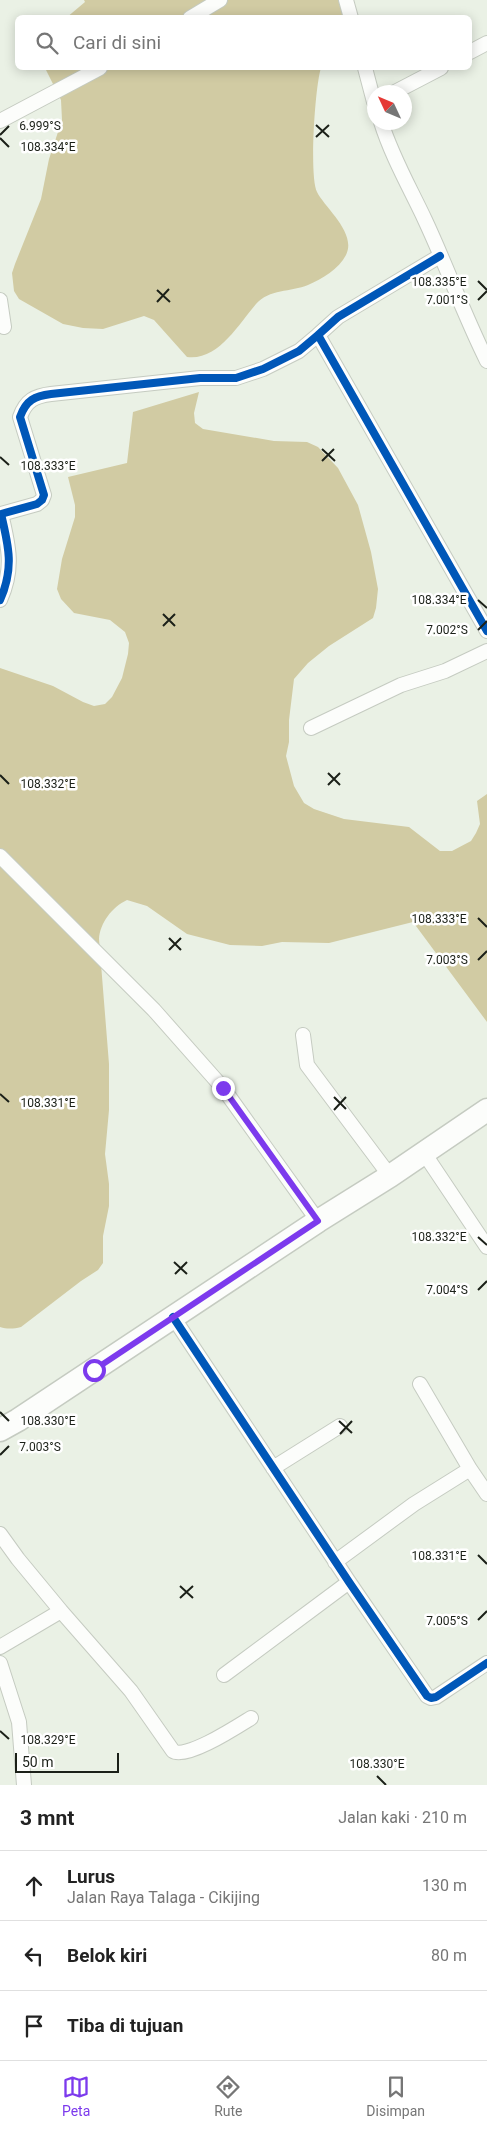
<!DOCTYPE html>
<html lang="id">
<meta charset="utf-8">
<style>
body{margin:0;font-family:Roboto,sans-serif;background:#f6f6f6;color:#222}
.compass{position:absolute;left:367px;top:85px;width:45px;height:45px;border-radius:50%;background:#fff;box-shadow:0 2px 12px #0003;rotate:314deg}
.scale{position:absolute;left:15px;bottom:12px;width:104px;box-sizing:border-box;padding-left:5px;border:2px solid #1b2018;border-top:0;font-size:14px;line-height:18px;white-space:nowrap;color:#1b2018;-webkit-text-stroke:4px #fff;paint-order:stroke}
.stop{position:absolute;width:15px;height:15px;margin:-11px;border:4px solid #7c3aed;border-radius:50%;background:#fff}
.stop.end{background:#7c3aed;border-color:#fff;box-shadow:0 1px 5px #0008}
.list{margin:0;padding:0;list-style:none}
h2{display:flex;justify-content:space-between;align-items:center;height:65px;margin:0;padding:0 20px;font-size:21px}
h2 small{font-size:16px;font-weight:400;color:#767676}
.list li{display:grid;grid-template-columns:32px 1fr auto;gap:15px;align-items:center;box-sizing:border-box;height:70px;padding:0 20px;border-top:1px solid #e0e0e0}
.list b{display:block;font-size:19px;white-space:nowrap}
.list p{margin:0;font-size:16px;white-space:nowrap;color:#767676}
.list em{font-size:16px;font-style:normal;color:#767676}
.icon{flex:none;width:28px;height:28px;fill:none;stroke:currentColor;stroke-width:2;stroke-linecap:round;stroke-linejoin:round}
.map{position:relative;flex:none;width:487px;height:1785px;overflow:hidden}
.search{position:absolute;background:#fff;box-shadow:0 2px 12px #0003;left:15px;right:15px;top:15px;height:55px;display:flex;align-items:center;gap:12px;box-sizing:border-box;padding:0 18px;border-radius:8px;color:#767676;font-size:19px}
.sheet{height:275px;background:#fff}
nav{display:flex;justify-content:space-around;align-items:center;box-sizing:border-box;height:70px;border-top:1px solid #e0e0e0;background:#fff;font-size:14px;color:#767676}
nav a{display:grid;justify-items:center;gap:2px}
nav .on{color:#7c3aed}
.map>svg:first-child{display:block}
.forest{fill:#d1cba3}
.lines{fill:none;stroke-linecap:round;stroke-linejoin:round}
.street-casing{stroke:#c5cbc1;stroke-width:16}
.primary-casing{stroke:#c5cbc1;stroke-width:25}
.street{stroke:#fcfdfb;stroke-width:14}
.primary{stroke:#fcfdfb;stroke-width:22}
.cycleway-casing{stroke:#fff;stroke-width:11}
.cycleway{stroke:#0057b8;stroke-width:8}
.route{stroke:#7c3aed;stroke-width:6}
.ticks{fill:none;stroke:#1b2018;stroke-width:2}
.ticks-label{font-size:12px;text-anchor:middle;fill:#1b2018;stroke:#fff;stroke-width:5;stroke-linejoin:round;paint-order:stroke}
</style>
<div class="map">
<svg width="487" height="1785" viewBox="0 0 487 1785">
<rect width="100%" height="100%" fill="#eaf1e5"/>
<path class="forest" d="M84 0H350L353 18H66L85 2Z
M45 68H321C315 86 309 176 317 192 325 208 357 233 346 255 339 269 322 279 308 285 291 292 269 289 256 304 238 325 218 361 187 357L154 320 144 316 103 329 83 328 63 324 19 299 14 291 12 273 15 264 41 199 49 159 62 120 61 100Z
M199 392 194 413 195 423 203 429 274 441 307 442 318 447 338 468 358 505 371 552 378 589 376 608 373 618 329 646 308 663 294 679 289 720V742L286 756 294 786 304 803 314 809 344 819 409 827 440 851H452L471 841 476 833 480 824 477 801 487 794V1022L413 922 329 943 282 942 262 946 230 945 187 934 147 906 127 900C112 907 100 923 99 939L109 1064V1110L105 1154 109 1184V1206L103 1236V1263L98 1270 81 1281 21 1327C13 1329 7 1329 0 1327V668L53 686 83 702 94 706 105 704 112 697 122 678 128 654 129 643 125 632 110 620 74 613 61 599 57 589 62 559 75 517V505L68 477 127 463 133 412Z"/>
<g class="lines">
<g class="street-casing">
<path id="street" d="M346 0 351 18
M190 18 220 0
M470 52 487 43
M365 68 374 102
M395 92 441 68
M0 121 100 68
M381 122C392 157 410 188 425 220 447 267 464 315 487 361
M440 256 338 317 318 335 487 631
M0 300 4 327
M0 600C14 569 9 547 1 514L37 504 42 500 44 495 20 417C26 400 35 396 51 394L200 378H236L263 369 299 351 318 335
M311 728 401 685 445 671 487 651
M0 856 154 1010 223 1088 318 1221
M303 1035 307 1065 390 1176
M424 1153 487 1247
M173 1317 349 1582 427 1696 431 1698 436 1697 487 1663
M420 1384 470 1469
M273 1468 340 1426
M0 1534 18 1559 61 1611 131 1691 173 1751C186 1760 238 1726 251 1718
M335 1562 414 1504 470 1469 487 1494
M0 1647 61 1611
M0 1663 19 1722 24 1785
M224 1675 349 1582"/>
</g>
<g class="primary-casing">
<path id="primary" d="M0 1430 18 1420 318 1221 390 1176 487 1110"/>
</g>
<use href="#street" class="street"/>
<use href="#primary" class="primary"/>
<g class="cycleway-casing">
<path id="cycleway" d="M440 256 338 317 318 335 487 631
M0 600C14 569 9 547 1 514L37 504 42 500 44 495 20 417C26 400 35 396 51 394L200 378H236L263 369 299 351 318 335
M173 1317 349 1582 427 1696 431 1698 436 1697 487 1663"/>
</g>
<use href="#cycleway" class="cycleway"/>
</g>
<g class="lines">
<path class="route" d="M94 1370 318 1221 223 1088"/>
</g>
<path class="ticks" d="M316 125 329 137M0 135 9 126M316 137 329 125M0 138 9 147M478 281 487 290M157 290 170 302M478 300 487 291M157 302 169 289M322 449 335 461M0 457 9 465M322 461 334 449M478 600 487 608M163 614 175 626M163 626 175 614M478 630 487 621M328 773 340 785M0 775 9 784M328 785 340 773M478 918 487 927M169 938 181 950M169 950 181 938M478 960 487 951M0 1094 9 1102M334 1097 346 1109M334 1110 346 1097M478 1237 487 1245M174 1262 187 1274M175 1274 187 1262M478 1290 487 1281M0 1412 9 1421M339 1421 352 1433M340 1434 352 1421M0 1455 9 1446M478 1555 487 1564M180 1586 193 1598M180 1598 193 1586M478 1620 487 1611M0 1731 9 1739M377 1776 386 1785"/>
<g class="ticks-label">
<text x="40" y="130">6.999°S</text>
<text x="48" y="151">108.334°E</text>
<text x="439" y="286">108.335°E</text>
<text x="447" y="304">7.001°S</text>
<text x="48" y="470">108.333°E</text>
<text x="439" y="604">108.334°E</text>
<text x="447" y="634">7.002°S</text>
<text x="48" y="788">108.332°E</text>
<text x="439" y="923">108.333°E</text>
<text x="447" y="964">7.003°S</text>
<text x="48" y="1107">108.331°E</text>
<text x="439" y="1241">108.332°E</text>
<text x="447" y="1294">7.004°S</text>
<text x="48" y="1425">108.330°E</text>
<text x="40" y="1451">7.003°S</text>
<text x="439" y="1560">108.331°E</text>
<text x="447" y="1625">7.005°S</text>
<text x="48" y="1744">108.329°E</text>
<text x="377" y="1768">108.330°E</text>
</g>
</svg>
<svg class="compass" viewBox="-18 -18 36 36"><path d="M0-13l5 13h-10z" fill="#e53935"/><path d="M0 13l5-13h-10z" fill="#767676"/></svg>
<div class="scale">50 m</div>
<div class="stop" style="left:94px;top:1370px"></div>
<div class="stop end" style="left:223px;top:1088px"></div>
<div class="search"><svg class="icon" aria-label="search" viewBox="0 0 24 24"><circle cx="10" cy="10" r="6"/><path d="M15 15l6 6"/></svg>Cari di sini</div>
</div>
<section class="sheet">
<h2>3 mnt<small>Jalan kaki · 210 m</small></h2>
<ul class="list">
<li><svg class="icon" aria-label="ahead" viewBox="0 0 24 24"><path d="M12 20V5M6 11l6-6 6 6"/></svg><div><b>Lurus</b><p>Jalan Raya Talaga - Cikijing</p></div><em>130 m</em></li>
<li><svg class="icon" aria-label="left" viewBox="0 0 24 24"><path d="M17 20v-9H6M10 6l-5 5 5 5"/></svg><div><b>Belok kiri</b></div><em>80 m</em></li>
<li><svg class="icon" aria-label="arrive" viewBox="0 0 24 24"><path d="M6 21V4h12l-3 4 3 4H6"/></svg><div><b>Tiba di tujuan</b></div></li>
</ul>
</section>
<nav>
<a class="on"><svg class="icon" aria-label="map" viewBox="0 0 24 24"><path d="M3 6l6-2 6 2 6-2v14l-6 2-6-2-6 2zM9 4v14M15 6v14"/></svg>Peta</a>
<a><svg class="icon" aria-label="directions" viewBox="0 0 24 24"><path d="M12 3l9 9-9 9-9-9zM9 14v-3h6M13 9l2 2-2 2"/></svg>Rute</a>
<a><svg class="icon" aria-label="saved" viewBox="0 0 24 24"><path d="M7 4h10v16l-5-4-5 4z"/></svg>Disimpan</a>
</nav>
